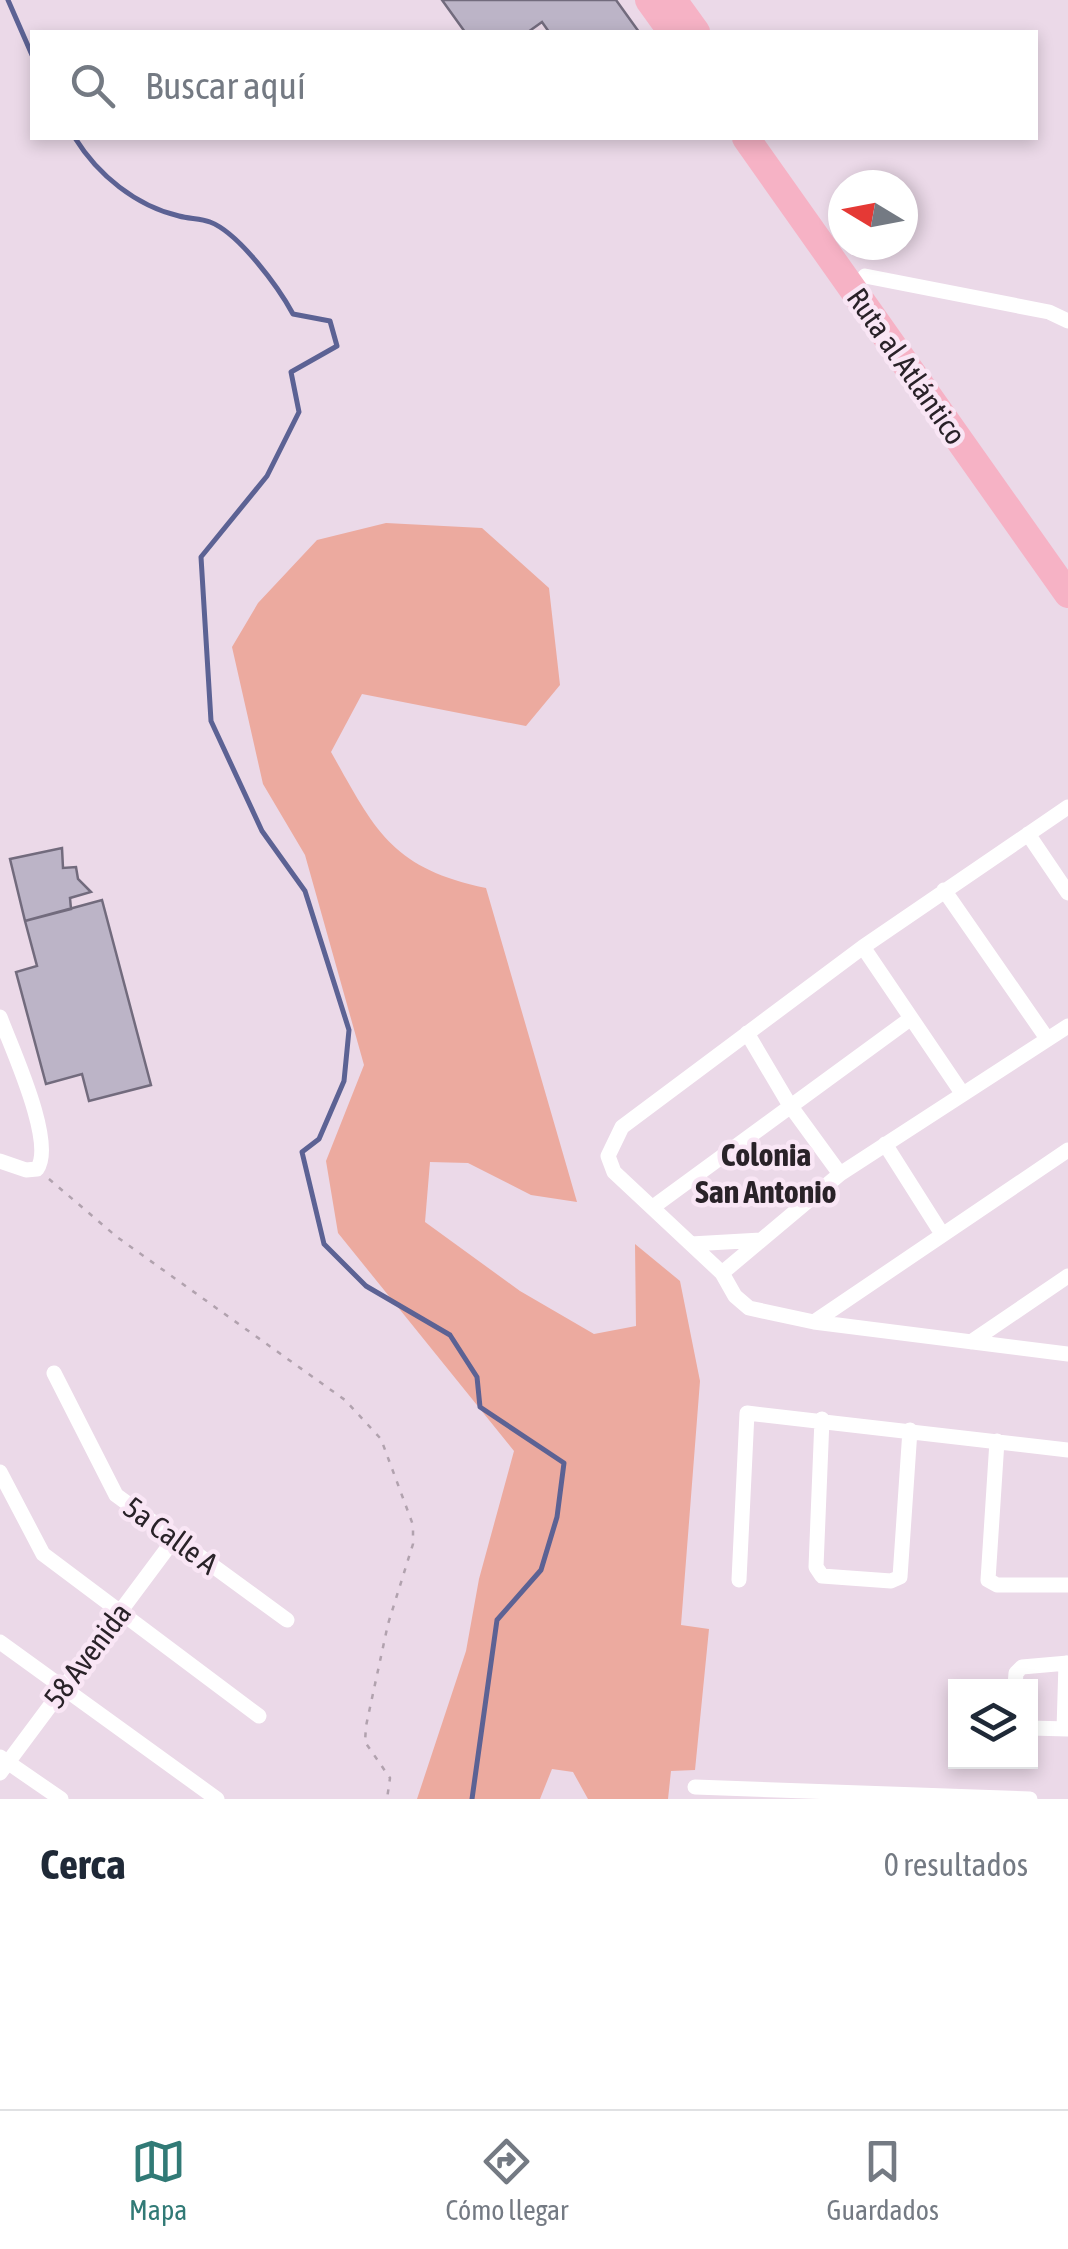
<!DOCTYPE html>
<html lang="es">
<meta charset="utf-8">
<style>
body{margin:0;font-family:"Asap Condensed",sans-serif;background:#f6f6f7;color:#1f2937}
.controls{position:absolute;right:30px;bottom:30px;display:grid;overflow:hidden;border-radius:0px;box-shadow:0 5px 15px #0003}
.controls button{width:90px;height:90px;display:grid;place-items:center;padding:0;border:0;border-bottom:2px solid #e0e1e3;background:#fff;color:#1f2937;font:50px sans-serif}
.compass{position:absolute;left:828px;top:170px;width:90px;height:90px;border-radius:50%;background:#fff;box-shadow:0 5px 15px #0003;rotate:280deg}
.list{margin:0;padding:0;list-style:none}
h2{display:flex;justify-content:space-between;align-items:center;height:130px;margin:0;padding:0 40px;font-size:42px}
h2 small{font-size:32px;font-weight:400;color:#747a83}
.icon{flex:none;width:55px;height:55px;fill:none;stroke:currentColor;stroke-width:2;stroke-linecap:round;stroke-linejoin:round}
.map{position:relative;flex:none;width:1068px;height:1799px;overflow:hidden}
.search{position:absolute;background:#fff;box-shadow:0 5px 15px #0003;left:30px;right:30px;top:30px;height:110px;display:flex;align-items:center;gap:25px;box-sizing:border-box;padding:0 35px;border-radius:0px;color:#747a83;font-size:38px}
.sheet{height:310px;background:#fff}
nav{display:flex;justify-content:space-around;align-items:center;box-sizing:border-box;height:140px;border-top:2px solid #e0e1e3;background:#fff;font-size:28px;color:#747a83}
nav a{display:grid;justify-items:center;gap:5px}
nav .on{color:#317a76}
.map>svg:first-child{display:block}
.green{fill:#ecaa9f}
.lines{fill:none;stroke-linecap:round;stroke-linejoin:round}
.stream{stroke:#5c6294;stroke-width:5}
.building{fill:#bcb4c7;stroke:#726b7d;stroke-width:2.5}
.path{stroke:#b1a2ae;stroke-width:2.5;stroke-dasharray:5 8;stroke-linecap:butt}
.street{stroke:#fff;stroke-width:15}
.highway{stroke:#f6b2c5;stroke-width:28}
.labels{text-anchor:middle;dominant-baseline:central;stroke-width:9;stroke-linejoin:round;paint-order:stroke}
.street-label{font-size:30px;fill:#292228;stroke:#f9e6f5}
.neighbourhood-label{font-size:32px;font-weight:bold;fill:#292228;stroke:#f9e6f5}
</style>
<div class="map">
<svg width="1068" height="1799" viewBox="0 0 1068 1799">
<rect width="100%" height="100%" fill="#ebd9e8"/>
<path class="green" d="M386 523 482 528 549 588 560 685 526 726 362 694 331 752C375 830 391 868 486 888L577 1202 531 1195 468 1163 430 1162 425 1222 520 1291 594 1334 636 1326 635 1244 680 1281 700 1381 681 1625 709 1629 695 1770 671 1771 668 1799H588L573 1772 552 1769 540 1799H417L466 1651 479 1579 514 1451 338 1233 326 1161 364 1065 305 855 263 784 232 647 258 603 317 540Z"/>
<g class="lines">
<path class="stream" d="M8 0 32 55
M75 138C98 175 136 206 179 216 189 219 201 218 210 222 239 233 279 288 293 314L330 321 337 346 291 372 299 412 267 476 201 557 211 721 262 831 305 891 349 1030 344 1081 319 1139 302 1152 324 1244 366 1286 450 1335 477 1377 480 1407 564 1463 557 1517 541 1570 497 1620 472 1799"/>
</g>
<path class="building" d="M442 0H616L639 32H549L542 22 528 32H465Z
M62 848 63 868 76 867 78 879 91 892 70 898 71 909 25 921 10 859Z
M102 900 151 1085 89 1101 82 1074 46 1084 16 972 37 966 25 921Z"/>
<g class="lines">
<path class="path" d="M49 1179 117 1237 345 1400 381 1439 413 1525V1544L388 1624 366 1726 365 1742 390 1778 387 1799"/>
<path class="street" d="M865 276 1049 312 1068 321
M1068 807 863 947 622 1127 608 1156 614 1172 722 1273 735 1296 749 1308 814 1322 1068 1354
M1028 834 1068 893
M944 890 1046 1037
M863 947 962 1093
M0 1017C11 1047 56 1143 37 1169L26 1170 0 1161
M747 1033 789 1104 840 1174
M885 1144 942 1234
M653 1207 910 1019
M691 1244 761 1240
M722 1273 840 1174 1068 1026
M814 1322 1068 1150
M971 1342 1068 1276
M54 1373 116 1495 287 1620
M822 1419 816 1567 822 1576 891 1581 900 1577 910 1430
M997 1441 988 1580 997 1585H1068
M0 1472 43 1554 259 1716
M739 1580 747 1413 1068 1450
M0 1642 217 1799
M1015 1686 1016 1673 1022 1667 1068 1663
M1030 1728 1068 1729
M1064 1729 1066 1663
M0 1757 61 1799
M0 1773 175 1538
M695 1787 1030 1799"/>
<path class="highway" d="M649 0 672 32
M673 0 696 32
M746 138 1068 594"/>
</g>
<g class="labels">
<g class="street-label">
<text transform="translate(907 366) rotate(55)">Ruta al Atlántico</text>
<text transform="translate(171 1535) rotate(36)">5a Calle A</text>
<text transform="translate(87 1655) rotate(-53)">58 Avenida</text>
</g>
<g class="neighbourhood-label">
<text x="766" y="1154">Colonia<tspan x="766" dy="37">San Antonio</tspan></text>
</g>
</g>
</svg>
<div class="controls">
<button><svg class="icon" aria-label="layers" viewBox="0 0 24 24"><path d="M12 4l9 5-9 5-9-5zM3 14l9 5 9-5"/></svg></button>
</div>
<svg class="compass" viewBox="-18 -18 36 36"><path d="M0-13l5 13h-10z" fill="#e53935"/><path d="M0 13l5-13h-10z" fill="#747a83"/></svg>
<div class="search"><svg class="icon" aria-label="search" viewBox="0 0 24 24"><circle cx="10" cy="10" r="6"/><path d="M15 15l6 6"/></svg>Buscar aquí</div>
</div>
<section class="sheet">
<h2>Cerca<small>0 resultados</small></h2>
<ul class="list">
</ul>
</section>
<nav>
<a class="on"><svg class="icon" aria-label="map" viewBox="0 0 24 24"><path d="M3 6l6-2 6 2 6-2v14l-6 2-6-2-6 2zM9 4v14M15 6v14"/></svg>Mapa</a>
<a><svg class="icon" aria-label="directions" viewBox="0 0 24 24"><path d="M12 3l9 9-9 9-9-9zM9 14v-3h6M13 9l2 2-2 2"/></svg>Cómo llegar</a>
<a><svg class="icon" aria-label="saved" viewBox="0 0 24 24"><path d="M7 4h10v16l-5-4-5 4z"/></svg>Guardados</a>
</nav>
